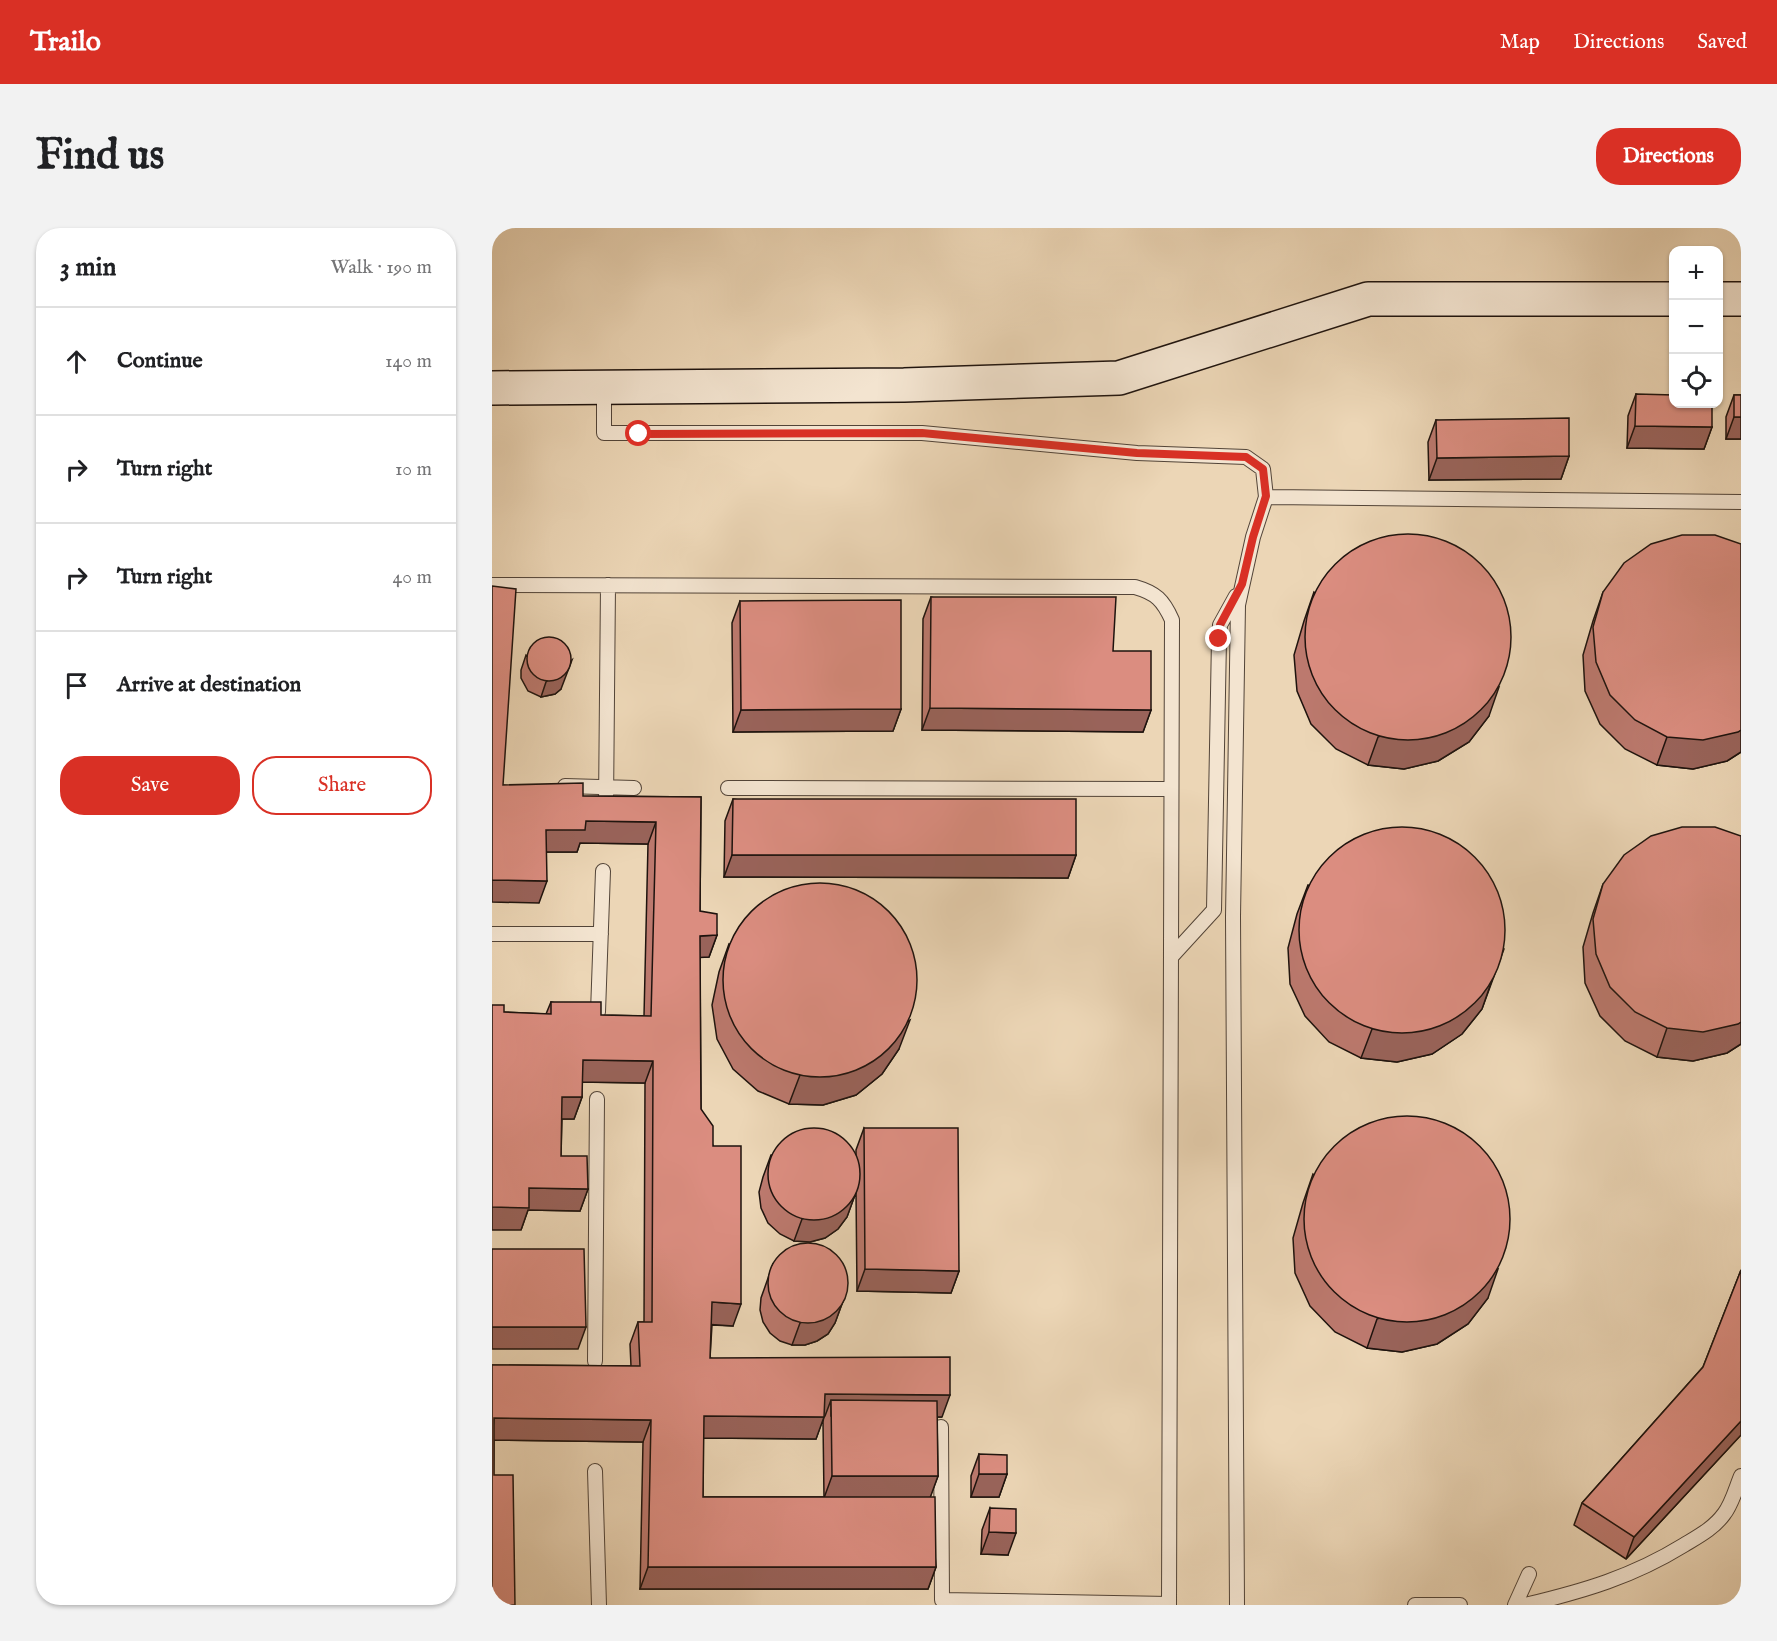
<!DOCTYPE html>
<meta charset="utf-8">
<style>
body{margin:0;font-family:"IM FELL English",serif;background:#f2f2f2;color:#202124}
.controls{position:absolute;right:18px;top:18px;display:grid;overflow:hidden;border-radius:12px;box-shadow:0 2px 4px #0004}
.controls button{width:54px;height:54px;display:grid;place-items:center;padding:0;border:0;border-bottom:2px solid #e0e0e0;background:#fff;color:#202124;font:30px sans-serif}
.stop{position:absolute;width:18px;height:18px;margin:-14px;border:4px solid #d93025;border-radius:50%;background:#fff}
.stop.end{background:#d93025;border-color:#fff;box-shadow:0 2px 6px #0008}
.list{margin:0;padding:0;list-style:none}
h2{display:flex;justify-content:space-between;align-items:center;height:78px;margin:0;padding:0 24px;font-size:26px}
h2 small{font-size:20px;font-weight:400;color:#757577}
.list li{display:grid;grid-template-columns:39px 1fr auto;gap:18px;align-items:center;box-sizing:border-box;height:108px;padding:0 24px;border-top:2px solid #e0e0e0}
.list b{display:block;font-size:22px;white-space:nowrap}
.list em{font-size:20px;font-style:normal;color:#757577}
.actions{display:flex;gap:12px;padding:18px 24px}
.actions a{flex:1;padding:14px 0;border:2px solid #d93025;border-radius:24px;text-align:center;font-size:21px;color:#d93025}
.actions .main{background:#d93025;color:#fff}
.icon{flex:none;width:33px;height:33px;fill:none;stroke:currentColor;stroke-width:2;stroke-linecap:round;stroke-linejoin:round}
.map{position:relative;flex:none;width:1249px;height:1377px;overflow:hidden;border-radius:24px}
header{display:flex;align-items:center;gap:36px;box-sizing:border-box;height:84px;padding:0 30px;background:#d93025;color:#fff}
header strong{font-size:28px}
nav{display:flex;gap:33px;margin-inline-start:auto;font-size:21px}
.intro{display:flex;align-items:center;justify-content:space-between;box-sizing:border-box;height:144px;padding:0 36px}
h1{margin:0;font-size:42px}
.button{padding:15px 27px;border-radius:24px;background:#d93025;color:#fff;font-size:21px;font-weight:700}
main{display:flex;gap:36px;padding:0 36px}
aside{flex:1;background:#fff;border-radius:24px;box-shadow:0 2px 4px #0004}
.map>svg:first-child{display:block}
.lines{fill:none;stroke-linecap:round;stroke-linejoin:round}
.lane-casing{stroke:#524438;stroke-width:16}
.secondary-casing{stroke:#1e130e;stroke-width:36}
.lane{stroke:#f3e4d0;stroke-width:14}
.secondary{stroke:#f3e4d0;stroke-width:33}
.wall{fill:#bc796e;stroke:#1e130e;stroke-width:1.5;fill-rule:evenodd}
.shaded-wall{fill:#99635a;stroke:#1e130e;stroke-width:1.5}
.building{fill:#db8d80;stroke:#1e130e;stroke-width:1.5}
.route{stroke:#d93025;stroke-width:8}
</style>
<header>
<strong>Trailo</strong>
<nav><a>Map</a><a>Directions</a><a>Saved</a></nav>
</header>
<div class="intro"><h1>Find us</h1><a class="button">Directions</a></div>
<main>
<aside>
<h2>3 min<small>Walk · 190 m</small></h2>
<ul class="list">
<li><svg class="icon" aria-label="ahead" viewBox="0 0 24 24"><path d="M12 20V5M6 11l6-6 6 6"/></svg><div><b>Continue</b></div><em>140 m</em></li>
<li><svg class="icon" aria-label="right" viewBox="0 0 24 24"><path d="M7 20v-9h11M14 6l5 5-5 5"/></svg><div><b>Turn right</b></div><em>10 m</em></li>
<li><svg class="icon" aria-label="right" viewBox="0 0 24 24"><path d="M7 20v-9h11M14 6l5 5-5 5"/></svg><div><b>Turn right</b></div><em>40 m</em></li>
<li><svg class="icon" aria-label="arrive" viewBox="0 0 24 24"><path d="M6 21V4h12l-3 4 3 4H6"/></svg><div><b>Arrive at destination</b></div></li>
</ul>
<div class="actions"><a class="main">Save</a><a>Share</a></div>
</aside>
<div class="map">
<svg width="1249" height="1377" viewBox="0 0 1249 1377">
<rect width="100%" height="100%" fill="#ecd6b6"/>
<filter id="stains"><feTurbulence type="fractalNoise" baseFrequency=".00333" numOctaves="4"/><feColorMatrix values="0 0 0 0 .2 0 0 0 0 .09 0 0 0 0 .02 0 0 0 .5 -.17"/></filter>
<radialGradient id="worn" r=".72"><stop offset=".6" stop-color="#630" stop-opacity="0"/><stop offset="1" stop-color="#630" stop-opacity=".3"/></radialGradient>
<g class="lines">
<g class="lane-casing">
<path id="lane" d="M112 159V205H430L645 225 754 229 771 241 774 269 761 309 746 377 741 689 745 1377
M774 269 1249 274
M0 357 643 359C664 365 671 372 680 392L677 1377
M73 558 142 560
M236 560 679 561
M114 577 116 357
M0 706H109
M679 729 722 682 727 411 728 397 744 368
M106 784 111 643
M103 1133 105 871
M449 1199 450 1372 677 1376
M103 1243 107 1377
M923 1377H968
M1023 1377 1037 1346
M1033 1377C1092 1363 1140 1349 1192 1317 1207 1308 1222 1300 1232 1286 1240 1276 1244 1260 1249 1248"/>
</g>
<g class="secondary-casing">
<path id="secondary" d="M1226 71H1249
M0 160 412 157 627 150 876 71H1182"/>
</g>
<use href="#lane" class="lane"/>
<use href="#secondary" class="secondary"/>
</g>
<path class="wall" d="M1144 166 1220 199 1212 221 1135 220 1136 188Z
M1242 167H1249V211H1234V189Z
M944 192 1077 228 1069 251 937 252 936 214Z
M1249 316V524L1235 533 1201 541 1165 537 1133 521 1108 496 1093 463 1091 427 1101 393 1111 364Z
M822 364 997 488 977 514 946 533 912 541 876 537 844 521 819 496 805 463 802 427 812 393Z
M439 369 621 423 659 482 651 504 430 502 431 391Z
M248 373 409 481 401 503 241 504 240 395Z
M34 427 69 461 63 466 49 469 36 463 29 450V442Z
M11 557 91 568 209 569 208 683 225 707 217 729H208L209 881 221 918 241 1098 220 1097 218 1130 450 1189H445L446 1248 438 1269 444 1339 436 1361H148L151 1214 2 1212 0 1377V1137L139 1138 138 1116 146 1094H152L153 855 90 854V869L82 891H70L69 928 96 961 88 983 36 982 29 1002 12 784 54 786 59 774 109 787 152 788 156 616 88 615 85 624H54L47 675ZM332 1188 331 1194 332 1269H211V1210L324 1211Z
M241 571 584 627 576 650 232 649 233 593Z
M1249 608V816L1235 825 1201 833 1165 829 1133 813 1108 788 1093 755 1091 719 1101 685 1111 656Z
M816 657 1012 721 990 781 970 806 940 826 905 834 869 830 837 814 813 788 798 756 796 720 805 686Z
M237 716 407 821 390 846 364 867 331 877 297 876 266 863 241 841 225 811 220 777 227 744Z
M372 900 467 1043 459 1065 365 1063 364 964 355 989 346 1001 333 1010 318 1014 302 1013 288 1006 276 995 269 980 267 964 271 949 279 927 364 928V922Z
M821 946 996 1070 976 1096 945 1116 910 1124 875 1120 843 1104 818 1078 803 1045 801 1010 811 975Z
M281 1036 351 1073 343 1095 336 1106 325 1113 313 1117H300L288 1113 278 1105 271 1094 268 1082 269 1070Z
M1249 1042V1207L1134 1331 1082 1297 1090 1275 1211 1139Z
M487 1226 515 1246 507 1269H479V1248Z
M498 1280 516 1327 489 1326 490 1302Z"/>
<path class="shaded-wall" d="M1242 189H1249V211H1234Z
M1143 198 1220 199 1212 221 1135 220Z
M1077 228 1069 251 937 252 945 230Z
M80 432 69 461 63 466 49 469 54 454Z
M1007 459 997 488 977 514 946 533 912 541 876 537 886 509Z
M438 480 659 482 651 504 430 502Z
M409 481 401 503 241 504 249 482Z
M1249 502V524L1235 533 1201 541 1165 537 1175 509Z
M94 593 164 594 156 616 88 615 85 624H46L54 602Z
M240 627H584L576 650 232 649Z
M0 652 55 653 47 675 0 674Z
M225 707 217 729 199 730 208 708Z
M1000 752 990 781 970 806 940 826 905 834 869 830 880 801Z
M418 792 407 821 390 846 364 867 331 877 297 876 308 847Z
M1249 794V816L1235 825 1201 833 1165 829 1175 800Z
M91 832 161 833 153 855 83 854Z
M70 869H90L82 891H62Z
M37 960 96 961 88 983 36 982 29 1002H0V979Z
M363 967 355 989 346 1001 333 1010 318 1014 302 1013 310 991Z
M373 1041 467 1043 459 1065 365 1063Z
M1006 1041 996 1070 976 1096 945 1116 910 1124 875 1120 885 1091Z
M351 1073 343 1095 336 1106 325 1113 313 1117H300L308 1095Z
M220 1074 249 1076 241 1098 212 1096Z
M0 1099H94L86 1121H0Z
M333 1166 458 1167 450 1189 339 1188V1172L333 1188H325Z
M212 1188 332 1189 324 1211 204 1210Z
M2 1190 159 1192 151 1214 0 1212Z
M1249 1193V1207L1134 1331 1142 1309Z
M487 1246H515L507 1269H479Z
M340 1248H446L438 1270H332Z
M497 1304 524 1305 516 1327 489 1326Z
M156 1339H444L436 1361H148Z"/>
<path class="building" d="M1144 166 1182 167V176H1220V199L1143 198Z
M1242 167H1249V189H1242Z
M1077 190V228L945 230 944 192Z
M813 409a103 103 0 1 1 206 0a103 103 0 1 1-206 0Z
M1190 307H1223L1249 316V502L1246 504 1211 512 1175 509 1143 492 1118 467 1104 434 1101 399 1111 364 1132 335 1159 316Z
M0 358 24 361 11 557 91 555V568L209 569 208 683 225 686V707L208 708 209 881 221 898V918H249V1076L220 1074 218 1130 458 1129V1167L333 1166 332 1189 212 1188 211 1269H443L444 1339H156L159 1192 2 1190V1247H21L23 1377H0V1137L148 1138 146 1094H160L161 833 91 832 90 869H70L69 928H95L96 961 37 960V980L0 979V777H12V784L59 786V774H109V787L159 788 164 594 94 593 93 602H54L55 653 0 652Z
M439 369H624L621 423H659V482L438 480Z
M409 372V481L249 482 248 373Z
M35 431a22 22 0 1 1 44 0a22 22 0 1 1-44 0Z
M241 571H584V627H240Z
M1190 599H1223L1249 608V794L1246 796 1211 804 1175 800 1143 784 1118 759 1104 726 1101 691 1111 656 1132 627 1159 608Z
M807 702a103 103 0 1 1 206 0a103 103 0 1 1-206 0Z
M231 752a97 97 0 1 1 194 0a97 97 0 1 1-194 0Z
M812 991a103 103 0 1 1 206 0a103 103 0 1 1-206 0Z
M276 946a46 46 0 1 1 92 0a46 46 0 1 1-92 0Z
M372 900H466L467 1043 373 1041Z
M276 1055a40 40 0 1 1 80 0a40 40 0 1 1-80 0Z
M0 1021H92L94 1099H0Z
M1249 1042V1193L1142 1309 1090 1275 1211 1139Z
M339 1172 445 1173 446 1248H340Z
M487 1226 515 1227V1246H487Z
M498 1280 524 1281V1305L497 1304Z"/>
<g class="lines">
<path class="route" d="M147 206 430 205 645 225 754 229 771 241 774 268 761 309 750 356 728 397 727 411"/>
</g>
<rect width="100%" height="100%" filter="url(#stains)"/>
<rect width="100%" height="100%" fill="url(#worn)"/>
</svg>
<div class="controls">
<button>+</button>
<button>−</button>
<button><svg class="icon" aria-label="locate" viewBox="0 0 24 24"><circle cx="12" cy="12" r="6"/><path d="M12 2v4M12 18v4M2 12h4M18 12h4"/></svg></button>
</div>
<div class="stop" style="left:147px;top:206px"></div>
<div class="stop end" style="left:727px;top:411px"></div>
</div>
</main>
